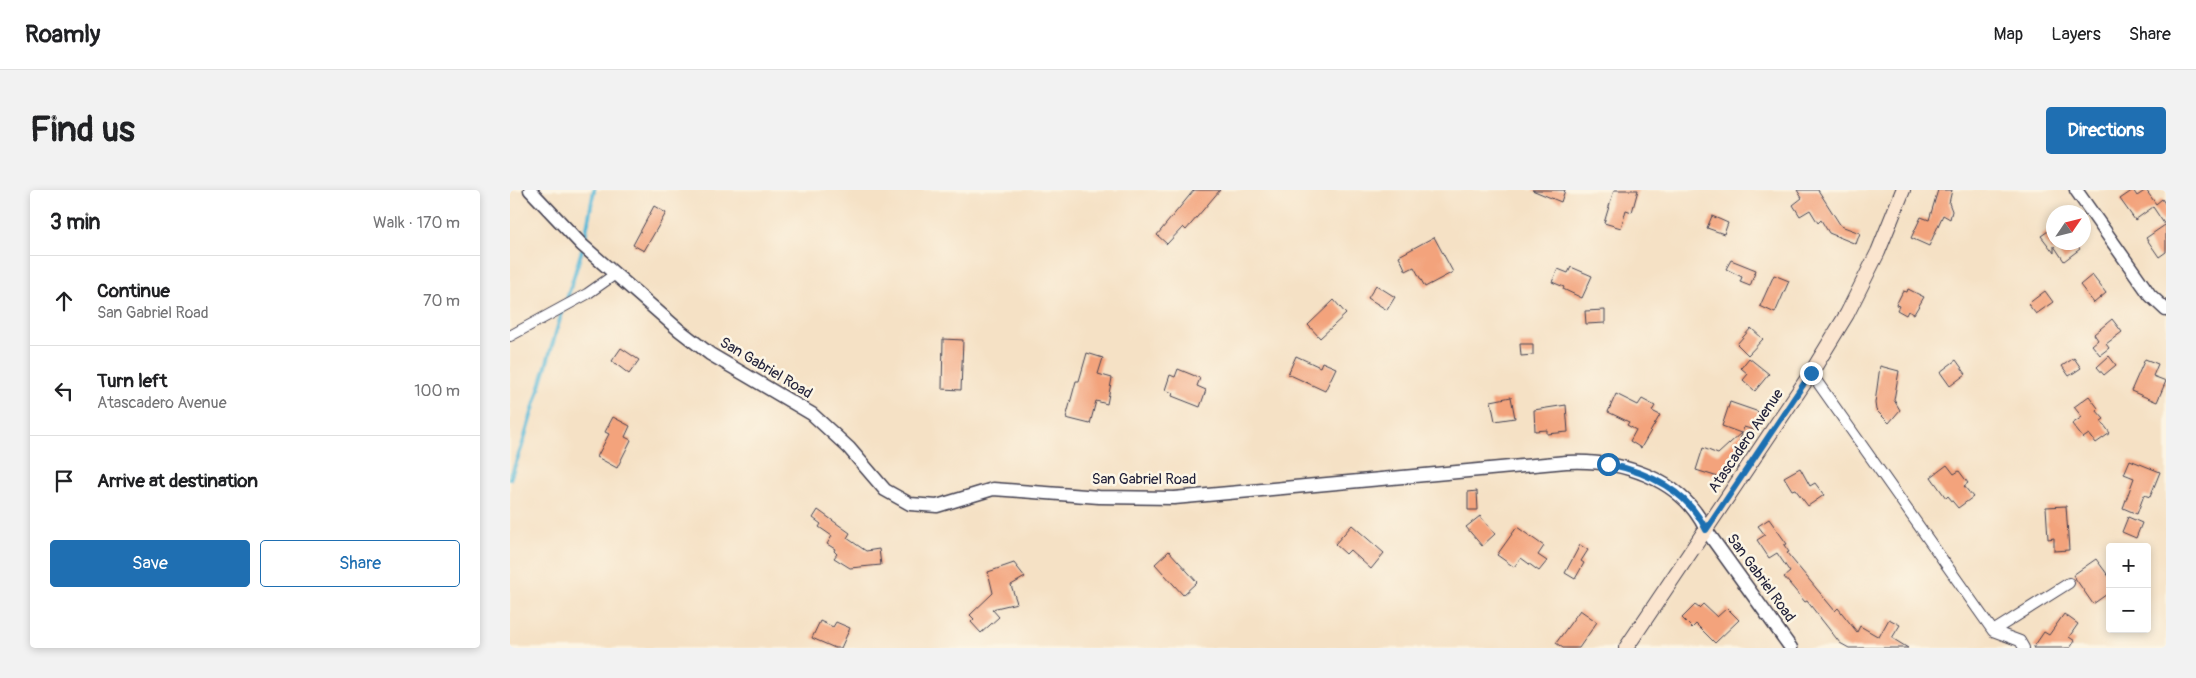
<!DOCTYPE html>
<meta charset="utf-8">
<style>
body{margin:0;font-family:Pangolin,sans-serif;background:#f2f2f2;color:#202124}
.controls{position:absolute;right:15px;bottom:15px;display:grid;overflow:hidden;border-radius:5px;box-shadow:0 2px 8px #0003}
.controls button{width:45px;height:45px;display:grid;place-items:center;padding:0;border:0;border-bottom:1px solid #e0e0e0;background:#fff;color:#202124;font:25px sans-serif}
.compass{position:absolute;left:1536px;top:15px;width:45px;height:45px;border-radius:50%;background:#fff;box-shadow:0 2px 8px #0003;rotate:55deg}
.stop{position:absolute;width:15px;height:15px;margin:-11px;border:4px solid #1f6fb2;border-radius:50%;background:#fff}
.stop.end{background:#1f6fb2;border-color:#fff;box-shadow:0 1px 5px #0008}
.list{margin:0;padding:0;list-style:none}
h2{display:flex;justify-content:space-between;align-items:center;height:65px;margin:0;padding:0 20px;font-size:21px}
h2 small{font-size:16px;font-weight:400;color:#757577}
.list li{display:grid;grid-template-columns:32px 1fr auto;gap:15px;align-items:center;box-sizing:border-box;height:90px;padding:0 20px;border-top:1px solid #e0e0e0}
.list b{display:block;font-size:19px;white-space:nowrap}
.list p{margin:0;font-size:16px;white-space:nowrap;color:#757577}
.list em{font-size:16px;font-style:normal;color:#757577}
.actions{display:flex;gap:10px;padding:15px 20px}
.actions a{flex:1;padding:11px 0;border:1px solid #1f6fb2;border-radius:5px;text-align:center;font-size:18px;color:#1f6fb2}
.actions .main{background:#1f6fb2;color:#fff}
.icon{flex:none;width:28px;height:28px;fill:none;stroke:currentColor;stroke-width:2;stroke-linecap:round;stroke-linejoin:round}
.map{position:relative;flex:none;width:1656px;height:458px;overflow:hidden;border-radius:5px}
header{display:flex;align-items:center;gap:30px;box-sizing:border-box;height:70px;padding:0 25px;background:#fff;border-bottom:1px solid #e0e0e0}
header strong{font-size:24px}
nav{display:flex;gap:28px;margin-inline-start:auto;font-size:18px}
.intro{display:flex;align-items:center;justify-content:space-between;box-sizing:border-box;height:120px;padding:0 30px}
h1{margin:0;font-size:35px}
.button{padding:12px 22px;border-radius:5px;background:#1f6fb2;color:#fff;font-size:18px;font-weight:700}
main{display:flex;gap:30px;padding:0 30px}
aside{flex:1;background:#fff;border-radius:5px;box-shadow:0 2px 8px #0003}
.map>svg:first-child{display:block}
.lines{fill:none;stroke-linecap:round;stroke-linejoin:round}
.stream{stroke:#5ab9d8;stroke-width:4}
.building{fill:#f3a37b}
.minor-casing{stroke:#423f50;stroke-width:12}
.tertiary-casing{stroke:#423f50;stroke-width:15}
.secondary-casing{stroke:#423f50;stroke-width:16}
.minor{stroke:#fff;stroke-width:10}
.tertiary{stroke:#fff;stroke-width:12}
.secondary{stroke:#fbe5cf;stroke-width:14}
.route{stroke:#1f6fb2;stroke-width:6}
.labels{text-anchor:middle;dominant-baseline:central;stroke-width:5;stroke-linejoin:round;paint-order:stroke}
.street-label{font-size:15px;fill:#22223b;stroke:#fcf5e5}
</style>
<header>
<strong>Roamly</strong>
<nav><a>Map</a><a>Layers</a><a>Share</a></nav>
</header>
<div class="intro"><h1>Find us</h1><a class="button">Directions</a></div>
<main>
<aside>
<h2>3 min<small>Walk · 170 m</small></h2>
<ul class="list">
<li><svg class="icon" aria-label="ahead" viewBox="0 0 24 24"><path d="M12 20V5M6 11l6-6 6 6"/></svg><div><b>Continue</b><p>San Gabriel Road</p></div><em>70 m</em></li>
<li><svg class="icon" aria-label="left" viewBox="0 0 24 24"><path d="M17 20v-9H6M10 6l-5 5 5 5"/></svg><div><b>Turn left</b><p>Atascadero Avenue</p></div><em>100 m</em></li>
<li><svg class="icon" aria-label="arrive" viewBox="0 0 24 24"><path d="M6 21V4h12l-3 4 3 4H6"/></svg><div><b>Arrive at destination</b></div></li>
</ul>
<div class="actions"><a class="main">Save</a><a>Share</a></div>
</aside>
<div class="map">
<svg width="1656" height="458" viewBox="0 0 1656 458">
<rect width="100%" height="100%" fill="#fcf5e5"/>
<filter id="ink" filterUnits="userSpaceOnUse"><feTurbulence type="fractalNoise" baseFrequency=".02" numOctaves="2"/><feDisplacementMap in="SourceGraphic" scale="10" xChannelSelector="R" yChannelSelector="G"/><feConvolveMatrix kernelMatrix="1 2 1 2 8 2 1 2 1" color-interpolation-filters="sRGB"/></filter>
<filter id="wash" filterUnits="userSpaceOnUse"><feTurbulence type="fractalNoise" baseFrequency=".0096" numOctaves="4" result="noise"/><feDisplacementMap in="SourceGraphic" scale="20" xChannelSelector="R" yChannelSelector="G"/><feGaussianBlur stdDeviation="1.12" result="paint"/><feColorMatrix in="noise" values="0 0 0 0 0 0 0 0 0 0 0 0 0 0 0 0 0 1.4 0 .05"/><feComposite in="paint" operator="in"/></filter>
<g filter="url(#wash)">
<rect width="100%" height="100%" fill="#f5e1c5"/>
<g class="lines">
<path class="stream" d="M74 53 84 0
M56 112 72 60
M0 289 12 256 53 119"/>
</g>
<g id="blocks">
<path class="building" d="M684 0H710L676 40 673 37 657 54 647 45Z
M1022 0H1055L1051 12Z
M1104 0H1128L1122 22 1116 20 1111 38 1094 33Z
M1287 0H1308L1331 36 1350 43 1346 54 1319 43 1311 30 1308 33 1300 20 1290 26 1283 15 1292 8Z
M1428 0H1442L1439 13 1442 21 1440 29 1433 25 1419 56 1401 48 1411 27 1419 30Z
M1623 0 1627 6 1636 0 1646 14 1652 9 1656 15V62L1649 67 1636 48 1655 35 1643 17 1625 30 1610 9Z
M144 16 156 23 134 61 123 55Z
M1202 26 1218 33 1214 44 1197 38Z
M1544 37V52H1565L1570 59 1554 71 1544 56V63L1531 46Z
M924 47 943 82 915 97 904 77 896 81 889 66Z
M1221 70 1246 80 1240 96 1230 92 1232 87 1216 79Z
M1061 77 1082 86 1072 108 1053 99 1054 97 1042 92 1048 79 1058 83Z
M1264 85 1279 91 1265 123 1250 116Z
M1582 85 1596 103 1584 113 1570 95Z
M866 95 885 107 877 120 858 108Z
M1398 99 1414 107 1404 124 1398 121 1396 125 1387 120 1389 116 1386 115 1393 101 1397 102Z
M1535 101 1543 112 1526 124 1518 114Z
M824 110 836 124 810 148 798 135Z
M1095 120V133L1076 134 1075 121Z
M1602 129 1612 142 1596 154 1599 158 1590 165 1582 155 1588 150 1584 144Z
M1241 138 1253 149 1238 165 1227 154Z
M433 149 453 150 451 200 432 199Z
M1010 154H1023V165L1011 166Z
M111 158 129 170 119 184 102 171Z
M577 163 593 168 588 184 602 188 597 214 586 211 580 234 556 228 566 191H569Z
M786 166 810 177 812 172 826 178 815 201 778 184Z
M1599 166 1606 175 1594 185 1587 177Z
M1239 168 1259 184 1245 201 1233 190 1238 184 1231 178Z
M1564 168 1571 178 1559 186 1552 176Z
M1635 169 1648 174 1643 186 1656 191 1647 212 1621 201Z
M1446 170 1456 184 1440 196 1430 182Z
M1370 176 1389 181 1384 210 1390 220 1379 233 1366 220 1365 213Z
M668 179 690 188 687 196 696 200 690 217 662 206 663 203 655 200 660 185 665 187Z
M1106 204 1128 215 1132 209 1145 216 1142 221 1150 225 1131 258 1120 251 1126 240 1117 235 1119 232 1098 222Z
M1579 206 1588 218 1586 220 1594 229 1591 231 1600 243 1586 253 1579 244 1573 248 1562 234 1572 227 1564 217Z
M1001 207 1005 228 985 231 981 211Z
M1220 212 1249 222 1244 240 1234 237 1228 256 1233 262 1225 269 1227 272 1208 287 1186 280 1193 258 1208 264 1231 243 1212 236Z
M1056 215 1058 242 1037 244V240L1025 241 1024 220Z
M103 227 120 236 115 247 121 250 107 278 87 267 99 244 95 242Z
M1620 270 1650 282 1640 307 1634 305 1627 324 1613 318 1624 288 1614 284Z
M1437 275 1444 284 1449 281 1458 293 1454 296 1463 307 1448 318 1438 306 1436 308 1421 287Z
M1290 278 1300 296 1305 293 1314 305 1298 316 1285 299 1282 300 1274 287Z
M967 301 968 320H958V302Z
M1556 316 1559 360 1544 361V348L1538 349 1536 317Z
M308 320 340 343 337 348 356 361 369 359 371 375 340 378 324 368 327 364 324 361 325 359 317 354 322 346 309 337 311 334 303 328Z
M970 326 985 344 972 356 956 337Z
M1618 327 1632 333 1626 348 1612 342Z
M1259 329 1277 354 1274 355 1279 362 1277 363 1325 421 1328 418 1347 442 1350 436 1369 447 1379 429 1390 435 1382 448 1398 458H1339L1330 453 1297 411 1295 412 1274 387 1280 382 1267 363 1259 368 1247 350 1255 345 1248 336Z
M842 335 874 363 861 379 840 360 836 364 825 354Z
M1007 337 1034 356 1028 365 1037 371 1029 381 1011 368 1004 377 987 365Z
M1070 355 1078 360 1071 371 1074 373 1065 389 1055 383Z
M659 361 687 392 673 405 645 374Z
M1586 369 1600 388V402L1583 414 1563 385Z
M504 373 515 387 501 395 507 413 482 419 489 427 471 443 461 432 464 429 460 425 483 403 478 382Z
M1193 414 1207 427 1217 418 1229 430 1205 453 1186 434 1182 438 1172 428 1185 415 1189 418Z
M1070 420 1087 432 1069 458H1053L1046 453Z
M1554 424 1568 434 1559 447 1565 451 1560 458H1523L1534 442 1539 445Z
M310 431 323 437 326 432 340 438 331 458H325L302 448Z"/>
</g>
</g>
<g filter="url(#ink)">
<use href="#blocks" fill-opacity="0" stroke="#423f50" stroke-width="1"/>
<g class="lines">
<g class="minor-casing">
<path id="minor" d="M0 146 77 104 104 85
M1301 183 1483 441 1510 451 1514 458
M1483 441 1559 393"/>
</g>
<g class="tertiary-casing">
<path id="tertiary" d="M20 0 72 55 169 140 200 164 302 224 339 258 375 300 400 314 427 316 483 299 589 307 664 308 1056 272C1110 269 1172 288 1196 340L1281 458
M1566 0 1640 105 1656 120"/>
</g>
<g class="secondary-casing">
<path id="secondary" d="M1116 458 1301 183 1337 124 1368 62 1393 0"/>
</g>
<use href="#minor" class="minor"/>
<use href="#tertiary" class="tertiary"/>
<use href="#secondary" class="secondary"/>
</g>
</g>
<g class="lines" filter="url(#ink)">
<path class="route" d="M1098 274C1138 282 1178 301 1196 340L1301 183"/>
</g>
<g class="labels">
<g class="street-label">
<text transform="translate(256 178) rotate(31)">San Gabriel Road</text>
<text transform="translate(1236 251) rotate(-56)">Atascadero Avenue</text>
<text x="634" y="289">San Gabriel Road</text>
<text transform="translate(1251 388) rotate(54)">San Gabriel Road</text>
</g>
</g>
</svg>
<div class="controls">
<button>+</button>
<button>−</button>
</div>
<svg class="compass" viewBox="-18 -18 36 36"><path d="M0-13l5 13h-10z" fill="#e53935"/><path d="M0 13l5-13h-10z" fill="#757577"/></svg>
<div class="stop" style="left:1098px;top:274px"></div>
<div class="stop end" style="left:1301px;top:183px"></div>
</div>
</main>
